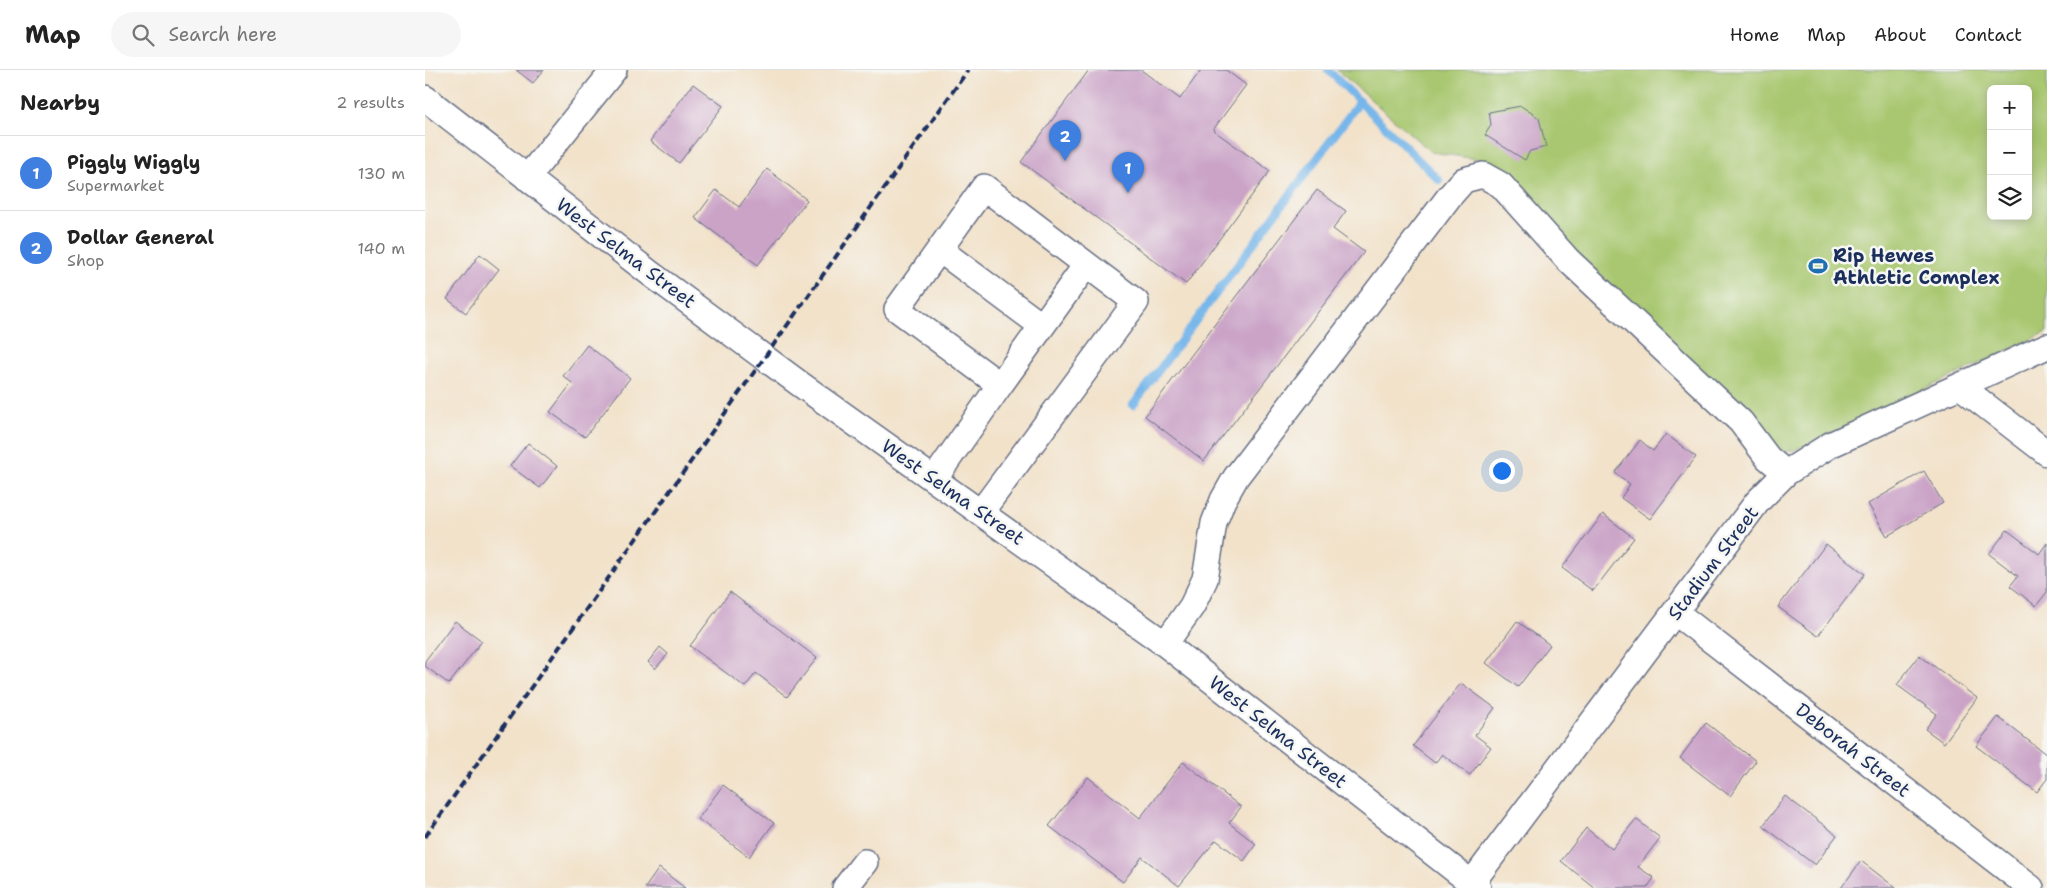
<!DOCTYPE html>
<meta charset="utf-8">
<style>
body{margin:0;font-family:"Shantell Sans",sans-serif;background:#f6f6f6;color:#222}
.controls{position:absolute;right:15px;top:15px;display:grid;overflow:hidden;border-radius:8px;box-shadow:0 2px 12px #0003}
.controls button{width:45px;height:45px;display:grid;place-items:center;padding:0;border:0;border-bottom:1px solid #e0e0e0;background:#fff;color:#222;font:25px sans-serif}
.you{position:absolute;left:1076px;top:400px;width:18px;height:18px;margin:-12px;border:4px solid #fff;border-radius:50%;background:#1a73e8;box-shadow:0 0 0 8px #1a73e833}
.badge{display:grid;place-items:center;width:32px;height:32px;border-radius:50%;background:#0b8043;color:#fff;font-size:16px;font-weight:700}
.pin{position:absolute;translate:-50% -41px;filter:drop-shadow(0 1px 2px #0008)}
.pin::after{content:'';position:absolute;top:26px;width:18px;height:15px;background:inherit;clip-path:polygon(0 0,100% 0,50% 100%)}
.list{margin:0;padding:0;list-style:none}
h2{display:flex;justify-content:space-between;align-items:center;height:65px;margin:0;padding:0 20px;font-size:21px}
h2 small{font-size:16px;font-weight:400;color:#767676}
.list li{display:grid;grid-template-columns:32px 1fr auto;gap:15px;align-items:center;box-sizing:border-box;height:75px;padding:0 20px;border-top:1px solid #e0e0e0}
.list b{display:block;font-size:19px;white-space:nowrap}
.list p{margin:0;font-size:16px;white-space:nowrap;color:#767676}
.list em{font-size:16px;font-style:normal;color:#767676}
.icon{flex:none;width:28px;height:28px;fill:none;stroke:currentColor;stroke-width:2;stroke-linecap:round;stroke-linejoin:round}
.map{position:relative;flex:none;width:1622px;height:818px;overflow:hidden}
header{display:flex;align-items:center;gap:30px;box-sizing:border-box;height:70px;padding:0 25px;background:#fff;border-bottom:1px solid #e0e0e0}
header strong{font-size:24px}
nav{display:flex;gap:28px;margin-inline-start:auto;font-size:18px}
.search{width:350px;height:45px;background:#f6f6f6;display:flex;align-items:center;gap:12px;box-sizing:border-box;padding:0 18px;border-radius:28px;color:#767676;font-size:19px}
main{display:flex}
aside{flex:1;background:#fff}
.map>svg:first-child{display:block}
.green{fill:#a8c770;stroke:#627b67;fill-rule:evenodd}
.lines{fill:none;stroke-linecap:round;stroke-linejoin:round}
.stream{stroke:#76b6ea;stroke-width:8}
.building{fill:#caa3c7}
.minor-casing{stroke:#666e84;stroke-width:28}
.minor{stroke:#fff;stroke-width:25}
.rail{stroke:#1b2f5e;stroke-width:4;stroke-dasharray:8 4;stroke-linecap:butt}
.labels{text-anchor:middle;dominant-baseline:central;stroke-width:5;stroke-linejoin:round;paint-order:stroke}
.street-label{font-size:19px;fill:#1b2f5e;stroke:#f6f6f2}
.poi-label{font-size:19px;font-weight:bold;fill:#1b2f5e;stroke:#f6f6f2;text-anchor:start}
</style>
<header>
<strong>Map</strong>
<div class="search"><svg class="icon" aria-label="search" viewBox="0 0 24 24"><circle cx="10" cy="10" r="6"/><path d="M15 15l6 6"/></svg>Search here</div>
<nav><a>Home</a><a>Map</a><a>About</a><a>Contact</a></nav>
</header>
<main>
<aside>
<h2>Nearby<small>2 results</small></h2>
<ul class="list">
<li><span class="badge" style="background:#3f7fe0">1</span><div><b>Piggly Wiggly</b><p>Supermarket</p></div><em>130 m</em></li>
<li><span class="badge" style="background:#3f7fe0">2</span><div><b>Dollar General</b><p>Shop</p></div><em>140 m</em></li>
</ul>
</aside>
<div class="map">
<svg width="1622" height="818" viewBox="0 0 1622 818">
<rect width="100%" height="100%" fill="#f6f6f2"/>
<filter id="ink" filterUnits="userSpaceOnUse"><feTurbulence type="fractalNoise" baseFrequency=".02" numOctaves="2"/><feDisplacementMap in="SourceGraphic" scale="10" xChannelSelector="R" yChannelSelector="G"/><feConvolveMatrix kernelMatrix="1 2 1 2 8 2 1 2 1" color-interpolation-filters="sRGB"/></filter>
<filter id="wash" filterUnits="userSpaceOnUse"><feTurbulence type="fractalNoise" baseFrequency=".0096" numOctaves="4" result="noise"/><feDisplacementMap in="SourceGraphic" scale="20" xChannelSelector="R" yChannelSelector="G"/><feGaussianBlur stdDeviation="1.12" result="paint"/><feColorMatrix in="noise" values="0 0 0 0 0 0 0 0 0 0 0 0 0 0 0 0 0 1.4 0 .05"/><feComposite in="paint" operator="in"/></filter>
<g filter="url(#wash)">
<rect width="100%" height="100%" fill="#f2e2ca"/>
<path class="green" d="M912 0H1622V262L1370 380 1360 382 1346 371 1139 171 1064 91 1006 82ZM1566 19H1603V146H1566Z"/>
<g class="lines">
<path class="stream" d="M903 0 1014 110
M708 335 935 31"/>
</g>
<g id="blocks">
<path class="building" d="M91 0H119L108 13Z
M664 0H716L755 29 776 0H801L821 15 788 60 845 101 761 214 596 92Z
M268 14 298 36 254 93 225 71Z
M1096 36 1114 48 1121 77 1105 81 1100 90 1060 65 1066 55 1064 42Z
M342 99 382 130 333 195 270 148 291 120 314 137Z
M892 120 921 141 908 159 939 182 779 391 720 346Z
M55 184 74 199 41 243 22 229Z
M162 275 205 308 160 367 125 342 147 313 138 306Z
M1241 364 1271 387 1225 449 1196 428 1205 414 1190 403 1215 370 1228 381Z
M103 373 132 396 115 418 85 396Z
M1499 401 1518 433 1462 466 1443 434Z
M1178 444 1209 468 1168 521 1137 498Z
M1582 460 1614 484 1622 473V522L1611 536 1585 516 1593 506 1564 484Z
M1401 474 1440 504 1393 566 1353 537Z
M305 522 392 588 362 627 331 603 320 617 265 576Z
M30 551 57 571 24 614 0 596V591Z
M1092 551 1125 575 1093 617 1061 593Z
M235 577 243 584 230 599 223 592Z
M1494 585 1552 628 1519 673 1500 659 1512 644 1472 615Z
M1036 613 1070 638 1050 665 1066 677 1045 705 1017 684 1010 693 988 676Z
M1573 647 1622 685V709L1612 722 1551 676Z
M1281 653 1331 691 1305 726 1255 688Z
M758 692 816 737 804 753 831 774 819 791 791 770 754 816 717 787 698 812 624 756 663 707 715 748Z
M298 715 349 753 324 787 273 749Z
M1360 726 1412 765 1390 795 1338 756Z
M1211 749 1235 768 1213 797 1229 808 1222 818H1170L1136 791 1161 758 1187 779Z
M1436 791 1471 818H1416Z
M234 798 260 818H220Z"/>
</g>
</g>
<g filter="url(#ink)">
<use href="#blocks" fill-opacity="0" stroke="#666e84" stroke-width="1"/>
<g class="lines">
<g class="minor-casing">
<path id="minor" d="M0 28 226 204 375 314 740 574 1053 818
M102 108 189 0
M515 180 617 256
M575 315 661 195
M1535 316 1622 383
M510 408 575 315 472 239 559 117 711 232 556 442
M1250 542 1606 818
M740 574 767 536 780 509 789 453 798 430 811 407 1024 127 1039 110 1058 105 1076 115 1143 190 1316 352 1343 388 1361 403
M420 818 440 792
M1043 818 1333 431 1361 403 1405 375 1622 276"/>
</g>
<use href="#minor" class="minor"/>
<path class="rail" d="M0 767 543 0"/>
</g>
</g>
<defs>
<g id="stadium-bare" transform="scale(1.5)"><path d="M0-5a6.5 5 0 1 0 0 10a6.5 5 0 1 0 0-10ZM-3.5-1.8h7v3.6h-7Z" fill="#1f6fb2" stroke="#f6f6f2" stroke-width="2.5" paint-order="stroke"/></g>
</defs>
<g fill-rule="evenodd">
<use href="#stadium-bare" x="1393" y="196"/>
</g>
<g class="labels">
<g class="street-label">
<text transform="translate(201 183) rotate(37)">West Selma Street</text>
<text transform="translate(528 422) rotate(35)">West Selma Street</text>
<text transform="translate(1288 493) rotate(-53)">Stadium Street</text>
<text transform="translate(853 662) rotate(38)">West Selma Street</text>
<text transform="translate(1428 680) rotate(38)">Deborah Street</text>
</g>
<g class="poi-label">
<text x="1408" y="185">Rip Hewes<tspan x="1408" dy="22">Athletic Complex</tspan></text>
</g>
</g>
</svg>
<div class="controls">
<button>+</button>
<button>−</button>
<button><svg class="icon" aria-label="layers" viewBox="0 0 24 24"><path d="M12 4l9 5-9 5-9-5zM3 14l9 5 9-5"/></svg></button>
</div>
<div class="you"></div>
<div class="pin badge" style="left:703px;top:123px;background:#3f7fe0">1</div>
<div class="pin badge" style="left:640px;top:91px;background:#3f7fe0">2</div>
</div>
</main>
